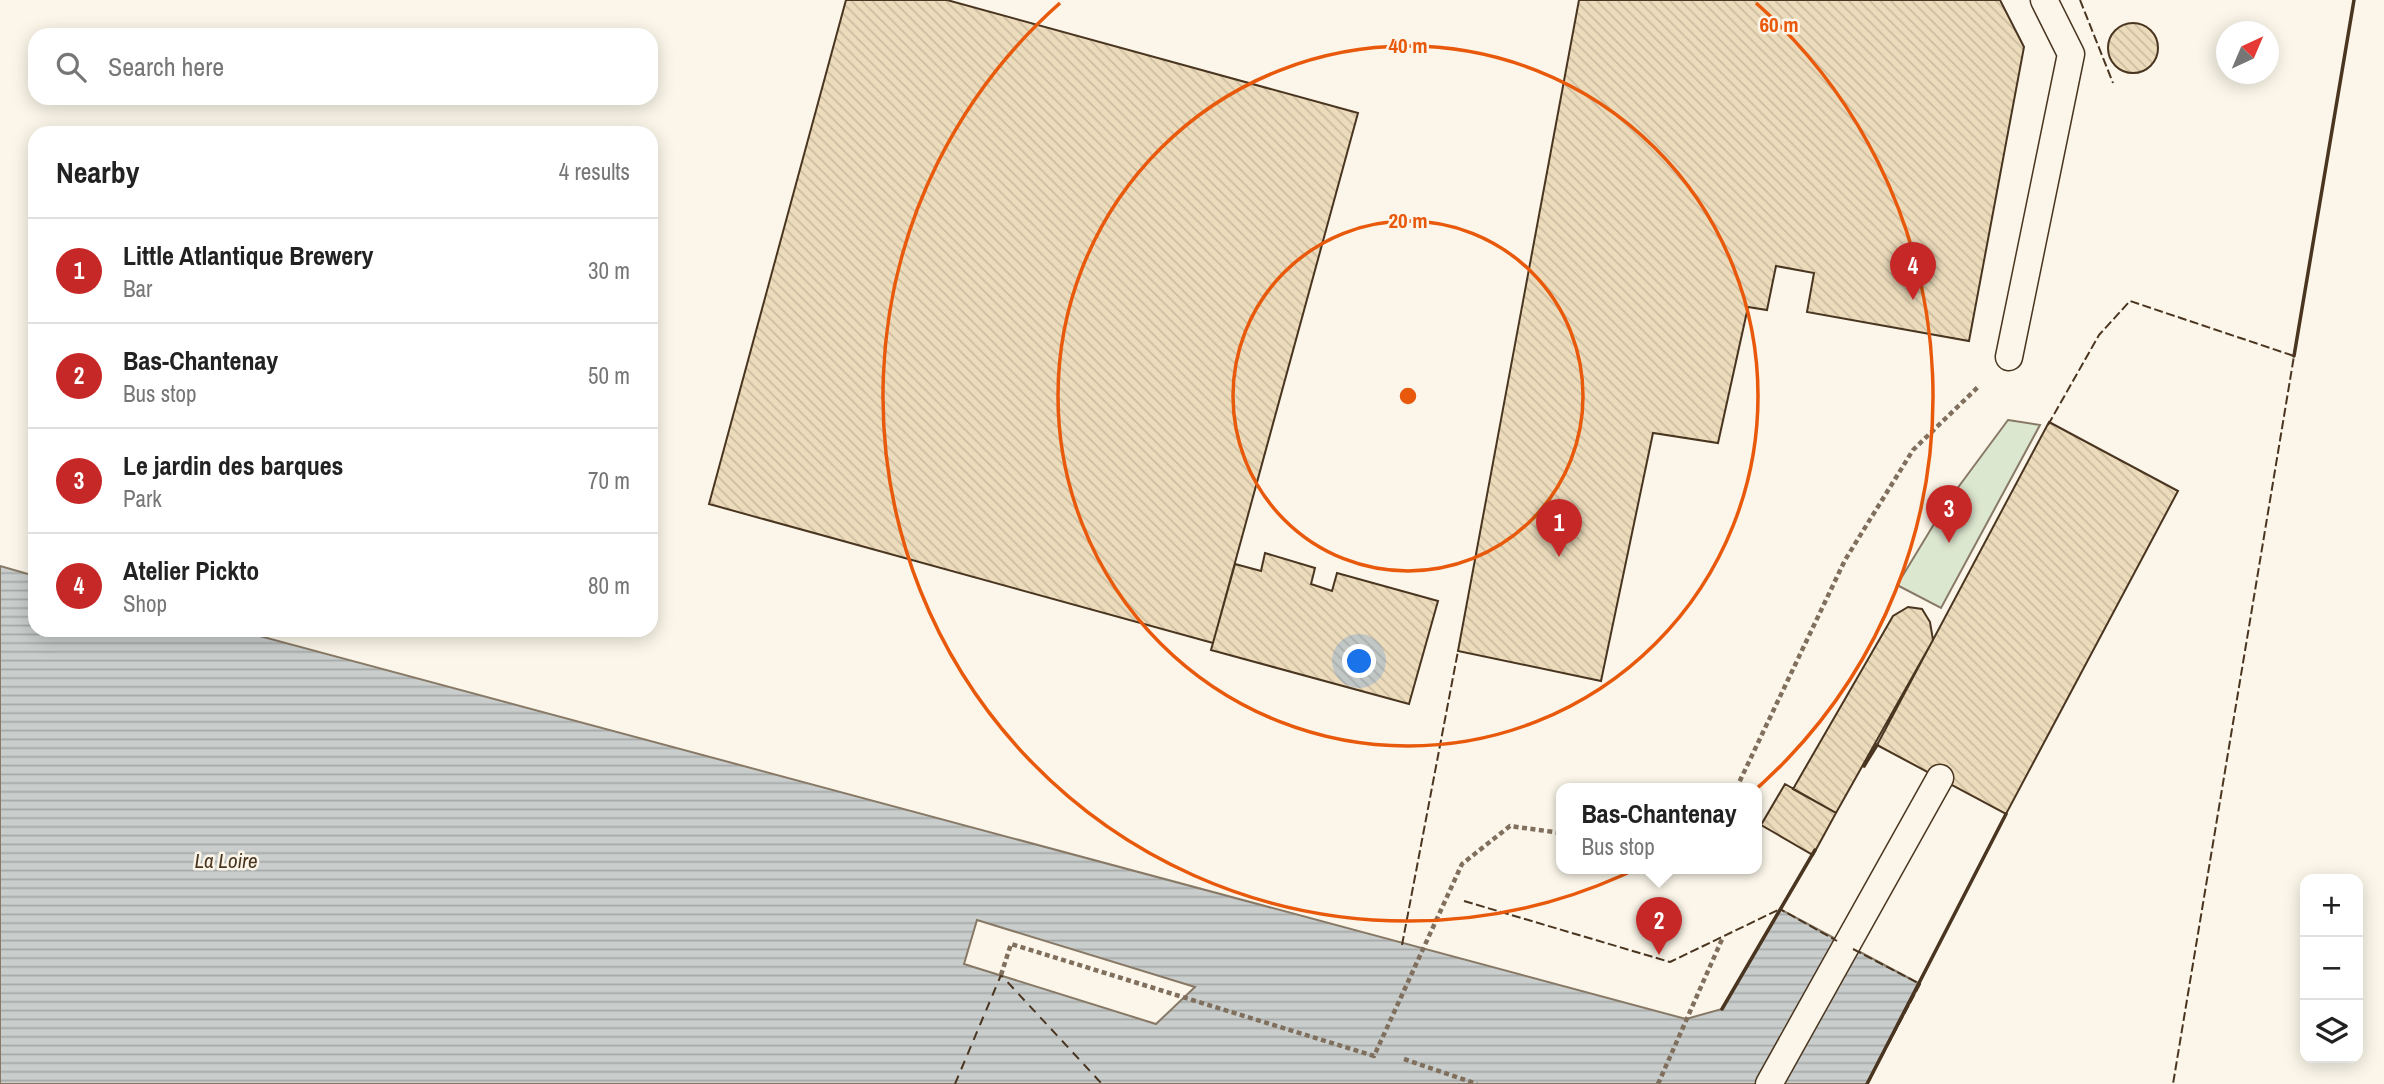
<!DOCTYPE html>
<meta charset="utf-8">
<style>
body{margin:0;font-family:"Archivo Narrow",sans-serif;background:#f6f6f6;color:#222}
.controls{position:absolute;right:21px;bottom:21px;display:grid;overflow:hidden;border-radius:14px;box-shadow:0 4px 18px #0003}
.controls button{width:63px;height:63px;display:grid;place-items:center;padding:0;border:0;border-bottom:2px solid #e0e0e0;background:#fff;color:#222;font:35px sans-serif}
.compass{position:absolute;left:2216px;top:21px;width:63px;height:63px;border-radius:50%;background:#fff;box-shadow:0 4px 18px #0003;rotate:44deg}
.you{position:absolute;left:1360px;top:662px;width:24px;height:24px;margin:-18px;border:5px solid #fff;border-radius:50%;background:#1a73e8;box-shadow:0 0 0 10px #1a73e833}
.badge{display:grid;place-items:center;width:46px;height:46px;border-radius:50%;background:#c62828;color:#fff;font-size:23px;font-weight:700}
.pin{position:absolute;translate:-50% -58px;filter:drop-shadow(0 2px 4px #0008)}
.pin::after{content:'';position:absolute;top:37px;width:24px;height:21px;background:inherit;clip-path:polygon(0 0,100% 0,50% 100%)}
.popup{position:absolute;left:1556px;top:783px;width:206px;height:91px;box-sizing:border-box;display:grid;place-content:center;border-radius:14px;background:#fff;filter:drop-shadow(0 2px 5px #0005);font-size:23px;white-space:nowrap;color:#767676}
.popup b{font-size:26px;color:#222}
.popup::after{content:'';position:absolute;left:50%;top:100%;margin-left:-14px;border:14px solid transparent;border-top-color:#fff}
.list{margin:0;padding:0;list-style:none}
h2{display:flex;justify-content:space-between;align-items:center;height:91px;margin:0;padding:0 28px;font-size:30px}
h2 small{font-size:23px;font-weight:400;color:#767676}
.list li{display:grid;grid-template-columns:46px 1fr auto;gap:21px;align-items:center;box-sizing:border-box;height:105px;padding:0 28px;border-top:2px solid #e0e0e0}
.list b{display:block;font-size:26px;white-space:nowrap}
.list p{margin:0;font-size:23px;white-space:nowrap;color:#767676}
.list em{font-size:23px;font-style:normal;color:#767676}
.icon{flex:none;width:38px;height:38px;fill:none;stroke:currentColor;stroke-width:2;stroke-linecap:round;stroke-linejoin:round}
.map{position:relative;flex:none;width:2384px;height:1084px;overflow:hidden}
.search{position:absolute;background:#fff;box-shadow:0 4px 18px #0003;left:28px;top:28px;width:630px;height:77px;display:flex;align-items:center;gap:18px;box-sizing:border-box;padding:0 24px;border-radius:21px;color:#767676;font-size:26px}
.panel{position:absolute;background:#fff;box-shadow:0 4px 18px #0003;left:28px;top:126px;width:630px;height:511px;border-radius:21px}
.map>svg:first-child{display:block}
.garden{fill:#dce7d0;stroke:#887966;stroke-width:2}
.water{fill:url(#water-rules);stroke:#887966;stroke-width:2}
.pier{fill:#fbf6e9;stroke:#887966;stroke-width:2}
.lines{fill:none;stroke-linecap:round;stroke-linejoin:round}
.ferry{stroke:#4a3520;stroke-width:2;stroke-dasharray:9 7;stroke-linecap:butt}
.building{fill:url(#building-back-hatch);stroke:#4a3520;stroke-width:2}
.service-casing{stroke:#4a3520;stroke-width:29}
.path{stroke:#7f6f5c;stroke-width:4.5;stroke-dasharray:5 3.5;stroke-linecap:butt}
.service{stroke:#fbf6e9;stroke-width:26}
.fence{stroke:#4a3520;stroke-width:2;stroke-dasharray:9 3.5;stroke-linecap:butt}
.wall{stroke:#4a3520;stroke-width:3.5}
.ring{fill:none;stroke:#e8590c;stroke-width:3.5}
.labels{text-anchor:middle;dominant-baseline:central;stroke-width:5;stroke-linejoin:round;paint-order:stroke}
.water-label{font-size:21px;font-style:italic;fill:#4a3520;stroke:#fbf6e9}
.centre{fill:#e8590c;stroke:#fbf6e9;stroke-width:3.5}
.ring-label{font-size:21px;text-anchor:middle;font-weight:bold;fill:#e8590c;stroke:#fbf6e9;stroke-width:5;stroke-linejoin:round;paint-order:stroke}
</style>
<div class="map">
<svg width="2384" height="1084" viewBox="0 0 2384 1084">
<defs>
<pattern id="water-rules" width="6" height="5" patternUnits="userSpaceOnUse" patternTransform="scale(1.75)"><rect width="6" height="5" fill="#c9cecd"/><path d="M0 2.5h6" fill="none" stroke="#a5a8a6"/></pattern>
<pattern id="building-back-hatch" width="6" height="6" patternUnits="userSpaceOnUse" patternTransform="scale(1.75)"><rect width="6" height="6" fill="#ecdcbc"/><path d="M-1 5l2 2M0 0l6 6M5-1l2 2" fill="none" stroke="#ccbda1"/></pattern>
</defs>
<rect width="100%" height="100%" fill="#fbf6e9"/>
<path class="garden" d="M2008 420 2040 425 1941 608 1897 585 1948 501Z"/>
<path class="water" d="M0 566 35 576V630H237L1686 1019 1722 1009 1780 909 1920 984 1867 1084H0Z"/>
<path class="pier" d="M977 920 1195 987 1156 1024 964 964Z"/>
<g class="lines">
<path class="ferry" d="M955 1084 1001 975 1102 1084"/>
</g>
<path class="building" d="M846 0H947L1358 113 1213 643 709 504Z
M1579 0H2000L2024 47 1969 341 1807 312 1814 273 1776 266 1767 310 1748 307 1718 443 1653 433 1601 681 1458 651Z
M2108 48a25 25 0 1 1 50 0a25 25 0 1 1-50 0Z
M2049 422 2178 491 2006 814 1877 745Z
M1265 553 1315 568 1311 584 1332 591 1337 573 1438 601 1409 704 1211 650 1235 564 1261 571Z
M1908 607 1922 609 1930 622 1933 640 1836 813 1793 789 1893 616Z
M1785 784 1836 813 1813 855 1761 825Z"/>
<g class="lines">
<g class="service-casing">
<path id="service" d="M2009 357 2071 54 2044 0
M1769 1084 1940 778"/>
</g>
<path class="path" d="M1736 789 1845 560 1913 450 1978 387
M1001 975 1011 944 1374 1056 1462 864 1510 826 1561 833
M1404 1059 1477 1084
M1658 1084 1723 937"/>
<use href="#service" class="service"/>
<path class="fence" d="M2080 0 2113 83
M2048 425 2099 335 2130 301 2294 356 2173 1084
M1864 767 1878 743
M1814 852 1780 909 1837 941
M1464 901 1670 962 1780 909
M1402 945 1458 651
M1853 949 1920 984 1867 1084"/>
<path class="wall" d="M2294 356 2354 0
M1864 766 1877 745
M1722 1009 1815 850
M1867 1084 2006 814"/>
</g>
<g class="ring">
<circle cx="1408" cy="396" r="175"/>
<circle cx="1408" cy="396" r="350"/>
<path d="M1756 3A525 525 0 1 1 1060 3"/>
</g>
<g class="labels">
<g class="water-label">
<text x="226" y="860">La Loire</text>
</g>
</g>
<circle cx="1408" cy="396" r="10" class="centre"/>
<g class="ring-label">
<text x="1779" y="32">60 m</text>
<text x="1408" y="53">40 m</text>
<text x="1408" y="228">20 m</text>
</g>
</svg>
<div class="controls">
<button>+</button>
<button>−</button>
<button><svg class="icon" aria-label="layers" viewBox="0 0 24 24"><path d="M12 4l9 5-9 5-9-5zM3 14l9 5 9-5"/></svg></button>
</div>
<svg class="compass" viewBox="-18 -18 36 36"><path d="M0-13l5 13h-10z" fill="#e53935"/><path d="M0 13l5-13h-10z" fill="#767676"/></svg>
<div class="you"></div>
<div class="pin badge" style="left:1559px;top:557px">1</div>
<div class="pin badge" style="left:1659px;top:955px">2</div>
<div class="popup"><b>Bas-Chantenay</b>Bus stop</div>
<div class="pin badge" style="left:1949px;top:543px">3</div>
<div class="pin badge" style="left:1913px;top:300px">4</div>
<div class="search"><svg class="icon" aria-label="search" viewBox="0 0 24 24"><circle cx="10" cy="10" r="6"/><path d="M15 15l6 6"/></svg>Search here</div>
<section class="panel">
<h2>Nearby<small>4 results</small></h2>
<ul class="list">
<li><span class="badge">1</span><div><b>Little Atlantique Brewery</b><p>Bar</p></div><em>30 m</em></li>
<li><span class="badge">2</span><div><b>Bas-Chantenay</b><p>Bus stop</p></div><em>50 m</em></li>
<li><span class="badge">3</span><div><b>Le jardin des barques</b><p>Park</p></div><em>70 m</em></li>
<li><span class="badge">4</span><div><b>Atelier Pickto</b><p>Shop</p></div><em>80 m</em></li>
</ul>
</section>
</div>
